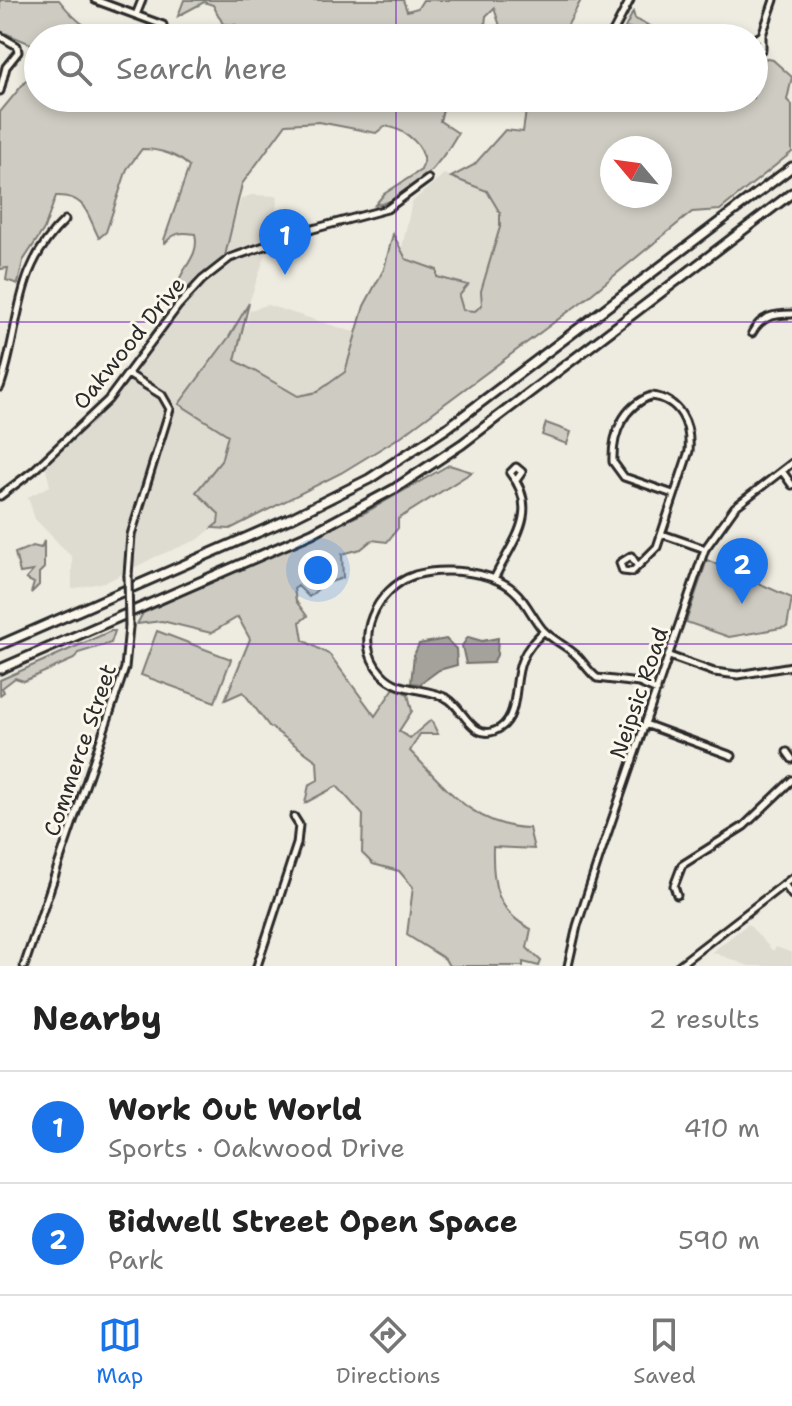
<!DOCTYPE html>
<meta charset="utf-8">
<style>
body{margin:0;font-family:"Shantell Sans",sans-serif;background:#f6f6f6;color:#222}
.compass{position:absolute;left:600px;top:136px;width:72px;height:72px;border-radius:50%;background:#fff;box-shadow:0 4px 12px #0003;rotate:299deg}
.you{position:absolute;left:318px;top:570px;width:28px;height:28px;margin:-20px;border:6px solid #fff;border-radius:50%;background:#1a73e8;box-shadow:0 0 0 12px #1a73e833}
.badge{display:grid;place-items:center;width:52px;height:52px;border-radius:50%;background:#1a73e8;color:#fff;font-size:26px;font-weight:700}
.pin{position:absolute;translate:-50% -66px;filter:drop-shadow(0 2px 4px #0008)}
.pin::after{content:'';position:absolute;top:42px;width:28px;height:24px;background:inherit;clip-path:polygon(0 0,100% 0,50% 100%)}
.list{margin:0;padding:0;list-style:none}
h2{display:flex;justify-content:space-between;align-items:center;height:104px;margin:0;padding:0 32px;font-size:34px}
h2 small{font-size:26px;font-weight:400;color:#767676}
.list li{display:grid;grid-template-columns:52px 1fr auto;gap:24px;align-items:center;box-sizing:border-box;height:112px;padding:0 32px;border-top:2px solid #e0e0e0}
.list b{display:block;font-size:30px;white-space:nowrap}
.list p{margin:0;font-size:26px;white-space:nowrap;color:#767676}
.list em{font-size:26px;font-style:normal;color:#767676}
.icon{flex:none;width:44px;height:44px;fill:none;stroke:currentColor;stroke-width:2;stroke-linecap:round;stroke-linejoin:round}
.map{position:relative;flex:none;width:792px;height:966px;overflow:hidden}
.search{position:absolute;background:#fff;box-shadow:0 4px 12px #0003;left:24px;right:24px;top:24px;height:88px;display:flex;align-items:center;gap:20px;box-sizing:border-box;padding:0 28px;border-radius:44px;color:#767676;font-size:30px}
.sheet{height:328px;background:#fff}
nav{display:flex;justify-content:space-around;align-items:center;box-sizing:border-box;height:112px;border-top:2px solid #e0e0e0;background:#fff;font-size:22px;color:#767676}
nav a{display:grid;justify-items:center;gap:4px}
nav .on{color:#1a73e8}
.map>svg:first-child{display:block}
.built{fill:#dedbd1}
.green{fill:#cecbc2;stroke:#7c7b76;stroke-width:2;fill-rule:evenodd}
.water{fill:#a4a29a;stroke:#74726e;stroke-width:2}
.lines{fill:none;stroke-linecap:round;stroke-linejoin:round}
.minor-casing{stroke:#2b2b2b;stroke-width:11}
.highway-casing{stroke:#2b2b2b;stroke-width:13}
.minor{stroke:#fbf7ec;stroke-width:5}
.highway{stroke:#fbf7ec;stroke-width:7}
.minor-bridge-casing{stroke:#2b2b2b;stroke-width:11;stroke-linecap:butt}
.minor-bridge{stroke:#fbf7ec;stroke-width:5}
.grid{fill:none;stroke:#7b2cbf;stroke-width:2;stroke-opacity:0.55}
.labels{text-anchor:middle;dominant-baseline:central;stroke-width:6;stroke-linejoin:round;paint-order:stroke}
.street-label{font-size:22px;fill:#2b2b2b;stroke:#fbf7ec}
</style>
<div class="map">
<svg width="792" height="966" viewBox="0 0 792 966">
<rect width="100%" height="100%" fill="#eeebe0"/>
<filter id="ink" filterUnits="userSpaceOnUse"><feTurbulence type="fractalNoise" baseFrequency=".0125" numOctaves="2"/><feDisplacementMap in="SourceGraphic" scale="16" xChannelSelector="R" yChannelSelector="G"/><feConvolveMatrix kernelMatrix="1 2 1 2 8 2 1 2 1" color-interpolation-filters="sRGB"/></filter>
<g filter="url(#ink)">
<path class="built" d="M444 174 487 191 500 213V227L481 290 482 305 475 311 460 308 459 296 466 287 437 276V270L417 266 401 252 412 202Z
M251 195 278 196 275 216 267 232 266 253 249 303 229 336 179 403 228 435 222 461 197 492 219 514 218 523 199 539 155 557 108 581 72 589V557L35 519 28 497 50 486 44 461 108 400 178 306 223 263 241 199Z
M267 305 357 333 345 373 317 392 298 396 235 360 250 310Z
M748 924 773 951 776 947 792 953V966H749L712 952Z"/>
<path class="green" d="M0 0H59C82 29 89 29 122 38H38V47L0 31Z
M184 0H403L407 11 418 8 423 0H581L563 34 570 38H504L494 8 486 16 484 34 479 38H256L236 25 223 24 213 5 204 2 178 16Z
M633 12 635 19 676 38H651L630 28 624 30Z
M758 57 773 60 792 77 787 100 792 105V152L720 210 692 212 588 297 400 437 341 473 230 529 212 528 218 523 219 514 196 492 221 461 228 435 179 404 229 337 249 303 235 360 298 396 317 392 345 372 364 306 384 269 393 234 406 259 437 270V277L468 285 459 296 463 310 475 311 482 305 481 291 500 227V213L487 191 451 177 474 165 505 130 523 132 526 111 493 98H754V63ZM612 148H660V196H612Z
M38 66V98H446L440 121 458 133C441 163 411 200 375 205L384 194 421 170C431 148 405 129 385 126L376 133 319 122 286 124 242 184 224 260 182 296 177 290C178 269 201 258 195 234 181 232 175 232 165 243L164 240 189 167C180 155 158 149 142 149L127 169 106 232 99 238C87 215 87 195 56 196L44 229 23 261 18 284 6 280 8 268 0 269V112Z
M546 423 571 432 567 444 542 435Z
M449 465 472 472 398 519V528L387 542 372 540 361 549 342 554 343 578 324 584 309 597 298 586 294 589 296 601 307 616 300 622 303 640 330 655 375 716 394 688 408 694 412 711 399 731 410 738 431 720 438 734H420L410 751C446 787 473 827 529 828L534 849 493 847C492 884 496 911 531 929L527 948 541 961 539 966 523 962V966H449L445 959 407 935 413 887 399 871 373 864 362 853 363 815 337 786 305 803 309 785 318 780 317 761 269 726 243 692 225 700 250 639 238 617 211 633 162 621 137 624 143 613 366 512Z
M44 541V568L39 573V585L31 593 34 583 26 579 33 571 20 573 15 553 33 546 41 548Z
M707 560 792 598 787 627 729 637 686 622Z
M111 631H115L111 643 78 653 74 659 24 681 15 678 2 688 4 692 0 695V680Z
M157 631 231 659 215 702 141 675Z"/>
<path class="water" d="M468 637 482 641 498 638 497 655 493 663 466 664 462 646Z
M446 639 456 649 457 665 439 670 420 684 411 683 414 655 419 644Z"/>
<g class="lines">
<g class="minor-casing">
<path id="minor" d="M95 0 163 25
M136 15 142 0
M0 36 17 46 18 52 6 67 0 91
M610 38 630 0
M754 40 762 35
M754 52 762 49V35L774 0
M752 333C761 316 774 314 792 314
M0 387C22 324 12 270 65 220
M782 471 792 485
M0 496 33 471 108 400 178 306 202 280 230 258 313 229 387 209 428 179
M662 534 705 549
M637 565 631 556 620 563 623 571 632 572 657 547 689 451C691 424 680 399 651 396 623 406 612 434 613 462L624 477 673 494
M128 575 131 535 170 409 162 395 128 374
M494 579C511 543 542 512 510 473L516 467 522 472 517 479
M544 631C535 640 527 648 522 660 513 680 520 715 500 728 474 745 464 709 448 699 426 686 399 694 381 673 351 640 376 588 415 575 439 568 476 570 499 581 523 591 528 612 543 630 552 640 567 646 577 656 584 663 589 672 597 678L639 683 657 691
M669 656 714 672 738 675 792 666
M645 724 732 756
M787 752 792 759
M784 884 792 895
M677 895 674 886 682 865 744 826 792 780
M24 966 125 668 129 627
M257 966 297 844 299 825 294 817
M568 966 577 926 599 858 705 549 735 507 792 463
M678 966 792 878"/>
</g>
<g class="highway-casing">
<path id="highway" d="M0 645 291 518 369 479 447 428 792 167
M0 669 312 533 394 489 462 444 792 193"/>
</g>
<use href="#minor" class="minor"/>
<use href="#highway" class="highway"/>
<g class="minor-bridge-casing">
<path id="minor-bridge" d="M128 575 129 627"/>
</g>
<use href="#minor-bridge" class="minor-bridge"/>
</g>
</g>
<path class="grid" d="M396 0V38M396 98V966M0 322H792M0 644H792"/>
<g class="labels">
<g class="street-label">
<text transform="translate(129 343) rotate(-51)">Oakwood Drive</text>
<text transform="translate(639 693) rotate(-71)">Neipsic Road</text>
<text transform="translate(80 750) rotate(-71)">Commerce Street</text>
</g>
</g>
</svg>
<svg class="compass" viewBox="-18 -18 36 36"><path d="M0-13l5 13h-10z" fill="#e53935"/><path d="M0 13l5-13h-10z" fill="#767676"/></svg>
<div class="you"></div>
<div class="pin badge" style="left:285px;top:275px">1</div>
<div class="pin badge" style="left:742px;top:604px">2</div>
<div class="search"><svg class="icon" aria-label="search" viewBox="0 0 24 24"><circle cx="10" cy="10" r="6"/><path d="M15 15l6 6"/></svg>Search here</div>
</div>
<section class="sheet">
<h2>Nearby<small>2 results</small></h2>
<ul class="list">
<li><span class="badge">1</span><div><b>Work Out World</b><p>Sports · Oakwood Drive</p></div><em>410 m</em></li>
<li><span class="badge">2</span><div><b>Bidwell Street Open Space</b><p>Park</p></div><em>590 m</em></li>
</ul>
</section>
<nav>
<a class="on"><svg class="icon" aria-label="map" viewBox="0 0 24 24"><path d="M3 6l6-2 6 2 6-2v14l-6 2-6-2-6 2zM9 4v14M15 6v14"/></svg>Map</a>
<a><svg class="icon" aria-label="directions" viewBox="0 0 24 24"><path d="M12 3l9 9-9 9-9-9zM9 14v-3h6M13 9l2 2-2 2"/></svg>Directions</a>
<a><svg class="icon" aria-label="saved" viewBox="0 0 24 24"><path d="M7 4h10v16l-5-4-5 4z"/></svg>Saved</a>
</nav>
